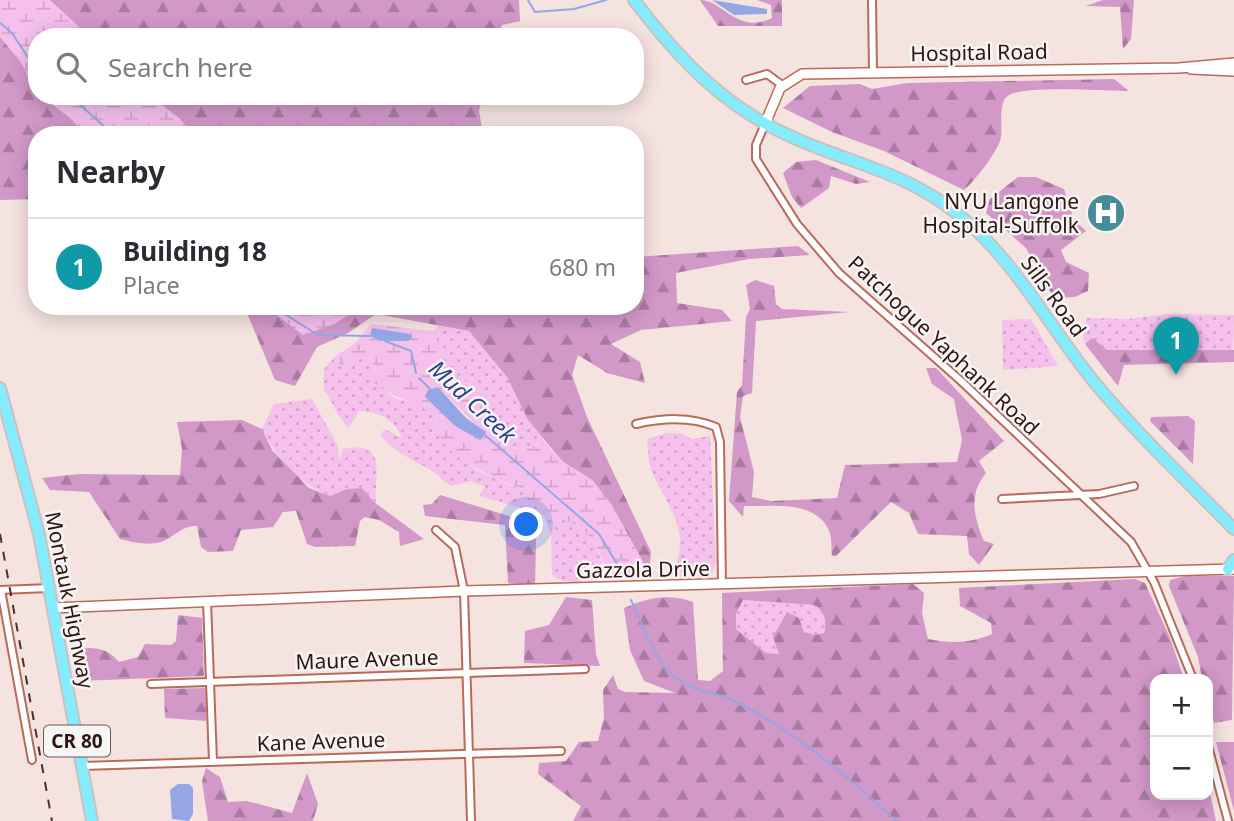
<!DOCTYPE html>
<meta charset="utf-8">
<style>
body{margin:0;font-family:"Noto Sans",sans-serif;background:#f2f2f3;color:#2b2b33}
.controls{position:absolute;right:21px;bottom:21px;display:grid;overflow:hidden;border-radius:14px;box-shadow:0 4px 18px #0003}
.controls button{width:63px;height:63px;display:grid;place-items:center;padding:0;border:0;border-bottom:2px solid #e1e1e2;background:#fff;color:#2b2b33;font:35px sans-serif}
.you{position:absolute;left:527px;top:525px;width:24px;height:24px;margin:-18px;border:5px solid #fff;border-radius:50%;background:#1a73e8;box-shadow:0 0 0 10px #1a73e833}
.badge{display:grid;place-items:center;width:46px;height:46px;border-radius:50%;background:#478c99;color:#fff;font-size:23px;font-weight:700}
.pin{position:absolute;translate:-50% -58px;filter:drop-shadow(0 2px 4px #0008)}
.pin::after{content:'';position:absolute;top:37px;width:24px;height:21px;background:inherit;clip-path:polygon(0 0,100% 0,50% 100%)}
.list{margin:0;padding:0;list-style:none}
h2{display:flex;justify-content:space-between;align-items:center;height:91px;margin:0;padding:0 28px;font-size:30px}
h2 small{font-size:23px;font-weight:400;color:#7c7c81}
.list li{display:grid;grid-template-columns:46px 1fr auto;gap:21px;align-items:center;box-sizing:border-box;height:98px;padding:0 28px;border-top:2px solid #e1e1e2}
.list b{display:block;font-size:26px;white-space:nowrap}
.list p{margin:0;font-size:23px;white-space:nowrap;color:#7c7c81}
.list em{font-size:23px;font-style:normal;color:#7c7c81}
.icon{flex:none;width:38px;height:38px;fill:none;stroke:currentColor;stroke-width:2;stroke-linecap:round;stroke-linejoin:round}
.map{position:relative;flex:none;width:1234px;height:821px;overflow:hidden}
.search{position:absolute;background:#fff;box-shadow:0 4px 18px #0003;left:28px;top:28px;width:616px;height:77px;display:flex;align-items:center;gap:18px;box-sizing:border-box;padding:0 24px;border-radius:28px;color:#7c7c81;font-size:26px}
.panel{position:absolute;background:#fff;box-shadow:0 4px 18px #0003;left:28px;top:126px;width:616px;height:189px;border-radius:28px}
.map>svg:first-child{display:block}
.grass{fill:url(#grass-dots)}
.forest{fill:url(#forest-firs);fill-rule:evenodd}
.wetland{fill:url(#wetland-marsh);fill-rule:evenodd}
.water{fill:#95a6e5}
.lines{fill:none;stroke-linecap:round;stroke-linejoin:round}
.stream{stroke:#95a6e5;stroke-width:2}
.street-casing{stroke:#b86b5c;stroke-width:10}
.secondary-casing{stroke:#b86b5c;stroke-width:12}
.primary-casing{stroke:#cac2c1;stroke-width:14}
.street{stroke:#fff;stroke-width:6}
.secondary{stroke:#fff;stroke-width:9}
.primary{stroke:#85ecfe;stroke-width:10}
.rail{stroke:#4c2f2b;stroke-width:2;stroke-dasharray:9 9;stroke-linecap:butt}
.labels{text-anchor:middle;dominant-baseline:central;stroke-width:5;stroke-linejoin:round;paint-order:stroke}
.shield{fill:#f5f5f5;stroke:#6c5854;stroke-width:2}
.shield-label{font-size:19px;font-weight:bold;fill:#32140f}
.street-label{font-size:21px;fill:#32140f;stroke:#f5f5f5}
.poi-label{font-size:21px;fill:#32140f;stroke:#f5f5f5;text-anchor:end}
.water-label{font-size:23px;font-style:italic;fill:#313d87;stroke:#f5f5f5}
</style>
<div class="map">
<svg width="1234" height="821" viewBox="0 0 1234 821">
<defs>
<pattern id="grass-dots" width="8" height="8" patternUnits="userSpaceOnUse" patternTransform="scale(1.75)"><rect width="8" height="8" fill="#f6c0ed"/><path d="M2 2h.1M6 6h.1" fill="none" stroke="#d3a4ca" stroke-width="1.8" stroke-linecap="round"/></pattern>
<pattern id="forest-firs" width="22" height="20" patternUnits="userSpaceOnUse" patternTransform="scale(1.75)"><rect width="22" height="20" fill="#d198c8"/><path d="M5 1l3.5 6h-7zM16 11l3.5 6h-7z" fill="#aa7ba1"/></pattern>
<pattern id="wetland-marsh" width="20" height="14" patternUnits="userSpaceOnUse" patternTransform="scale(1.75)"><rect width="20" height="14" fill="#f6c0ed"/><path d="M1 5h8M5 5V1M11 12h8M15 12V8" fill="none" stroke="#d3a4ca"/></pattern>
</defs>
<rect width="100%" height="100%" fill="#f5e3e0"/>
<path class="grass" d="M1168 314 1234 315 1233 350H1107L1092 339 1085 344 1082 330 1087 318 1128 319Z
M1031 319 1058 366 1003 370 1002 320Z
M439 326 469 331 507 377 528 420 546 443C534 446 521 452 509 447 489 438 496 419 488 404 478 386 461 381 448 367 439 357 437 344 433 331Z
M336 356 340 364 367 357 376 367 370 379 395 398 419 404 434 416 443 441 476 470 522 490 579 526 594 542 606 572C593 584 565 586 552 575L551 535 543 514 479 496 485 487 471 481 451 486C443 481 437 474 429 469 409 458 394 452 380 434L385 429 402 438C396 420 378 411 359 411L349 428C336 417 334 402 324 390V369Z
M312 399 338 446 339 460 343 449C390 439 373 478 376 504L362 488 347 489 330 496C300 484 277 459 262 429L274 404Z
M667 433H681L691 439 710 436 716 562 711 576H671C693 531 670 512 652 472 648 463 648 449 647 439Z
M743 600 815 605C825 613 827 621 824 633L815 635 804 632 799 618 779 655 766 653 736 629V614Z"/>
<path class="forest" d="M0 0H519L520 21 502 25 498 37H37V96H483L479 110 483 135H37V199L0 200Z
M700 0C723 0 737 35 772 18L771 5 757 0H782V26H718Z
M1103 0H1134L1131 39 1123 49 1120 7 1086 6Z
M1114 79 1129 91C1105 91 1026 85 1009 95 997 102 1003 126 1001 137 999 150 975 181 964 190L884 151 832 132 783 108 810 86 860 84 872 89 907 83Z
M816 160 870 182 856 184 831 176 829 188 801 208 792 197 783 173 796 162Z
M1018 177H1036L1064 189 1074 220 1086 231 1061 250 1066 262 1089 273 1088 291 1075 297 1054 298 1026 248 986 213 990 199Z
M798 246 810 255 749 259 676 273 677 303 722 310 732 321 641 330 611 344 640 362 645 383 607 373 578 355 572 375 587 417 651 552 649 573 611 504 592 480 563 462 528 420 507 377 469 331 376 314 348 333 317 347 295 386 275 380 244 306H635V257Z
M755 280 774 286 776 304 782 309 850 312 756 321 752 393 743 396 740 417 754 472 752 497 771 501 837 498 845 465 957 462 962 440 954 399 932 384 926 368H936L1004 441 979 461 986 473C968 494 974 518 984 541L994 544 979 565 969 554 967 536 918 534 909 513 891 502 836 556H832C831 549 832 539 830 533 818 499 772 507 744 506L743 517 729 501 737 392 742 385 746 317 750 309 746 285Z
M1092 338 1107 350H1234V362L1124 365 1118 386 1085 344Z
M1188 416 1195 421 1193 464 1150 421 1151 417Z
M242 420 262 429 272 450 309 488 330 496 347 489 362 488 374 502 424 539 400 546 399 532 379 520 365 517 360 521 355 546 315 547 307 544 296 511 283 512 273 527 241 530 233 551 208 552 201 547 197 526C180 526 175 537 161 542 148 546 132 542 120 539L89 492 50 490 42 478 79 474 180 475 182 449 177 422Z
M440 495 529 522 536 539 535 586 508 583 505 525 425 516 423 505 432 504Z
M1185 576H1234L1232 720 1214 723 1208 699V679H1202L1198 657 1169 586 1170 580Z
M1135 579 1145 583 1170 638 1184 679H1155V795H1208V784L1216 821H573L581 806 538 774 539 763 566 761 579 742 598 741 604 718 603 690 613 675 618 689 625 692 675 693 644 681 630 650 624 608C648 598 667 593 693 602L698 680 710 681 723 671 722 593 913 584 924 593 922 613 928 639C951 644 971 643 992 634L991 623 960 606 959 588ZM743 600 815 605C825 613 827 620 824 633L815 635 804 632 799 618 787 612 773 637 779 654 766 653 736 629V614Z
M566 597 592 600 596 655 600 666 524 663 525 631 549 625Z
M178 615 202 618 204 676 80 681 73 661 75 649C94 647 106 647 119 662L138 657 145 644 171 645 176 641Z
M207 688 206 721 165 718 164 689Z
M1216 742H1234V811Z
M206 768 220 777 228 802 247 801 292 813 307 773 318 804 313 821H208L202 781Z"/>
<path class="wetland" d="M0 0H50L90 37H37V93L20 61 0 37Z
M41 96H150L179 118 194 135H86L70 118Z
M264 306H364L334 324 303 335Z
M371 324 433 331C440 343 439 356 448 367 460 381 478 386 488 404 496 419 489 438 509 447 521 452 534 446 546 443L563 462 592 480 611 504 649 573 610 577 594 542 579 526 525 501 522 489C499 480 457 463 443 442 437 432 441 421 430 413 410 397 392 400 370 379L376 367 367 357 340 365 336 356 355 343ZM439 388 473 422 471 432 455 426 428 400V390Z"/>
<path class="water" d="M712 0 761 8 767 9V14L734 15Z
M372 328 410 334 412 337 408 341H380L370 336Z
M438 387 466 418 486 432 480 440 455 426 428 400 425 396 428 390Z
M178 784H189L193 788V814L189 821 172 819 170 790Z"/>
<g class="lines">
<path class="stream" d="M528 0 535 12 574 9 606 0
M0 23 12 33 37 71
M70 96 114 135
M272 306 318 335 370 336
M385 341 411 351 416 373
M419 378 432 391
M485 435 599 534 625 577
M631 600C643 624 655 663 677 679 693 691 714 692 732 700 791 728 849 777 896 821"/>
<g class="street-casing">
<path id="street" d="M872 0 873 71
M746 80 767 74 782 85
M765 124 756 145V159L797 224 839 273 961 381 1131 542 1154 582 1193 679
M636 424C663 418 690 416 716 427L720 442 722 584
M1002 499 1099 494 1134 486
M436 530 455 547 464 591 471 821
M0 590 49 588
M1 590 32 760
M207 601 213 762
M151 684 585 669
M1208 746 1228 821
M82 766 561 751"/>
</g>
<g class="secondary-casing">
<path id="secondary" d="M1191 69 1234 71
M765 124 780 88 802 74 1179 68 1234 63
M53 608 464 591 1234 569"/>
</g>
<g class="primary-casing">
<path id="primary" d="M634 0C678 58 724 107 792 137 851 164 905 171 959 215 1016 261 1049 327 1095 383 1138 435 1187 481 1234 529
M0 388 39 534 92 821
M1228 569 1234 560"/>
</g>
<use href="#street" class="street"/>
<use href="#secondary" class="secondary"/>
<use href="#primary" class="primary"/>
<path class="rail" d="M0 534 52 821"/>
</g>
<defs>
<g id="hospital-disc" transform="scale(2.0125)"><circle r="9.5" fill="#478c99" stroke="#f5f5f5"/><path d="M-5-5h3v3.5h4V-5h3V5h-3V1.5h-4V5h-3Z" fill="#fff"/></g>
</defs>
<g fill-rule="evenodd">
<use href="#hospital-disc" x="1106" y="213"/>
</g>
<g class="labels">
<rect class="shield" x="44" y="725.5" width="66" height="31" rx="5"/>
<g class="shield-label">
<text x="77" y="741">CR 80</text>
</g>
<g class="street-label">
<text transform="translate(979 52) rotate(-1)">Hospital Road</text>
<text transform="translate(1054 296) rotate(54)">Sills Road</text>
<text transform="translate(944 345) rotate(43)">Patchogue Yaphank Road</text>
<text transform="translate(643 569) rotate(-1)">Gazzola Drive</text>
<text transform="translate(70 600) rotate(79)">Montauk Highway</text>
<text transform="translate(367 659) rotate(-2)">Maure Avenue</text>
<text transform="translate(321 741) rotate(-2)">Kane Avenue</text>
</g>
<g class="poi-label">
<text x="1079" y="201">NYU Langone<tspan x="1079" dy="24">Hospital-Suffolk</tspan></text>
</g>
<g class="water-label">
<text transform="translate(473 401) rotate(43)">Mud Creek</text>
</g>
</g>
</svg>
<div class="controls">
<button>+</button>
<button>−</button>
</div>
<div class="you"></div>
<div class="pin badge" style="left:1176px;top:375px;background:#0f9aa8">1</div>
<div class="search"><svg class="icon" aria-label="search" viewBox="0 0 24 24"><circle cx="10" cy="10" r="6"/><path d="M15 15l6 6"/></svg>Search here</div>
<section class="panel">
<h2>Nearby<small></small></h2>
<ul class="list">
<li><span class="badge" style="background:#0f9aa8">1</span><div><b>Building 18</b><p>Place</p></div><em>680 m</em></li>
</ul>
</section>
</div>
